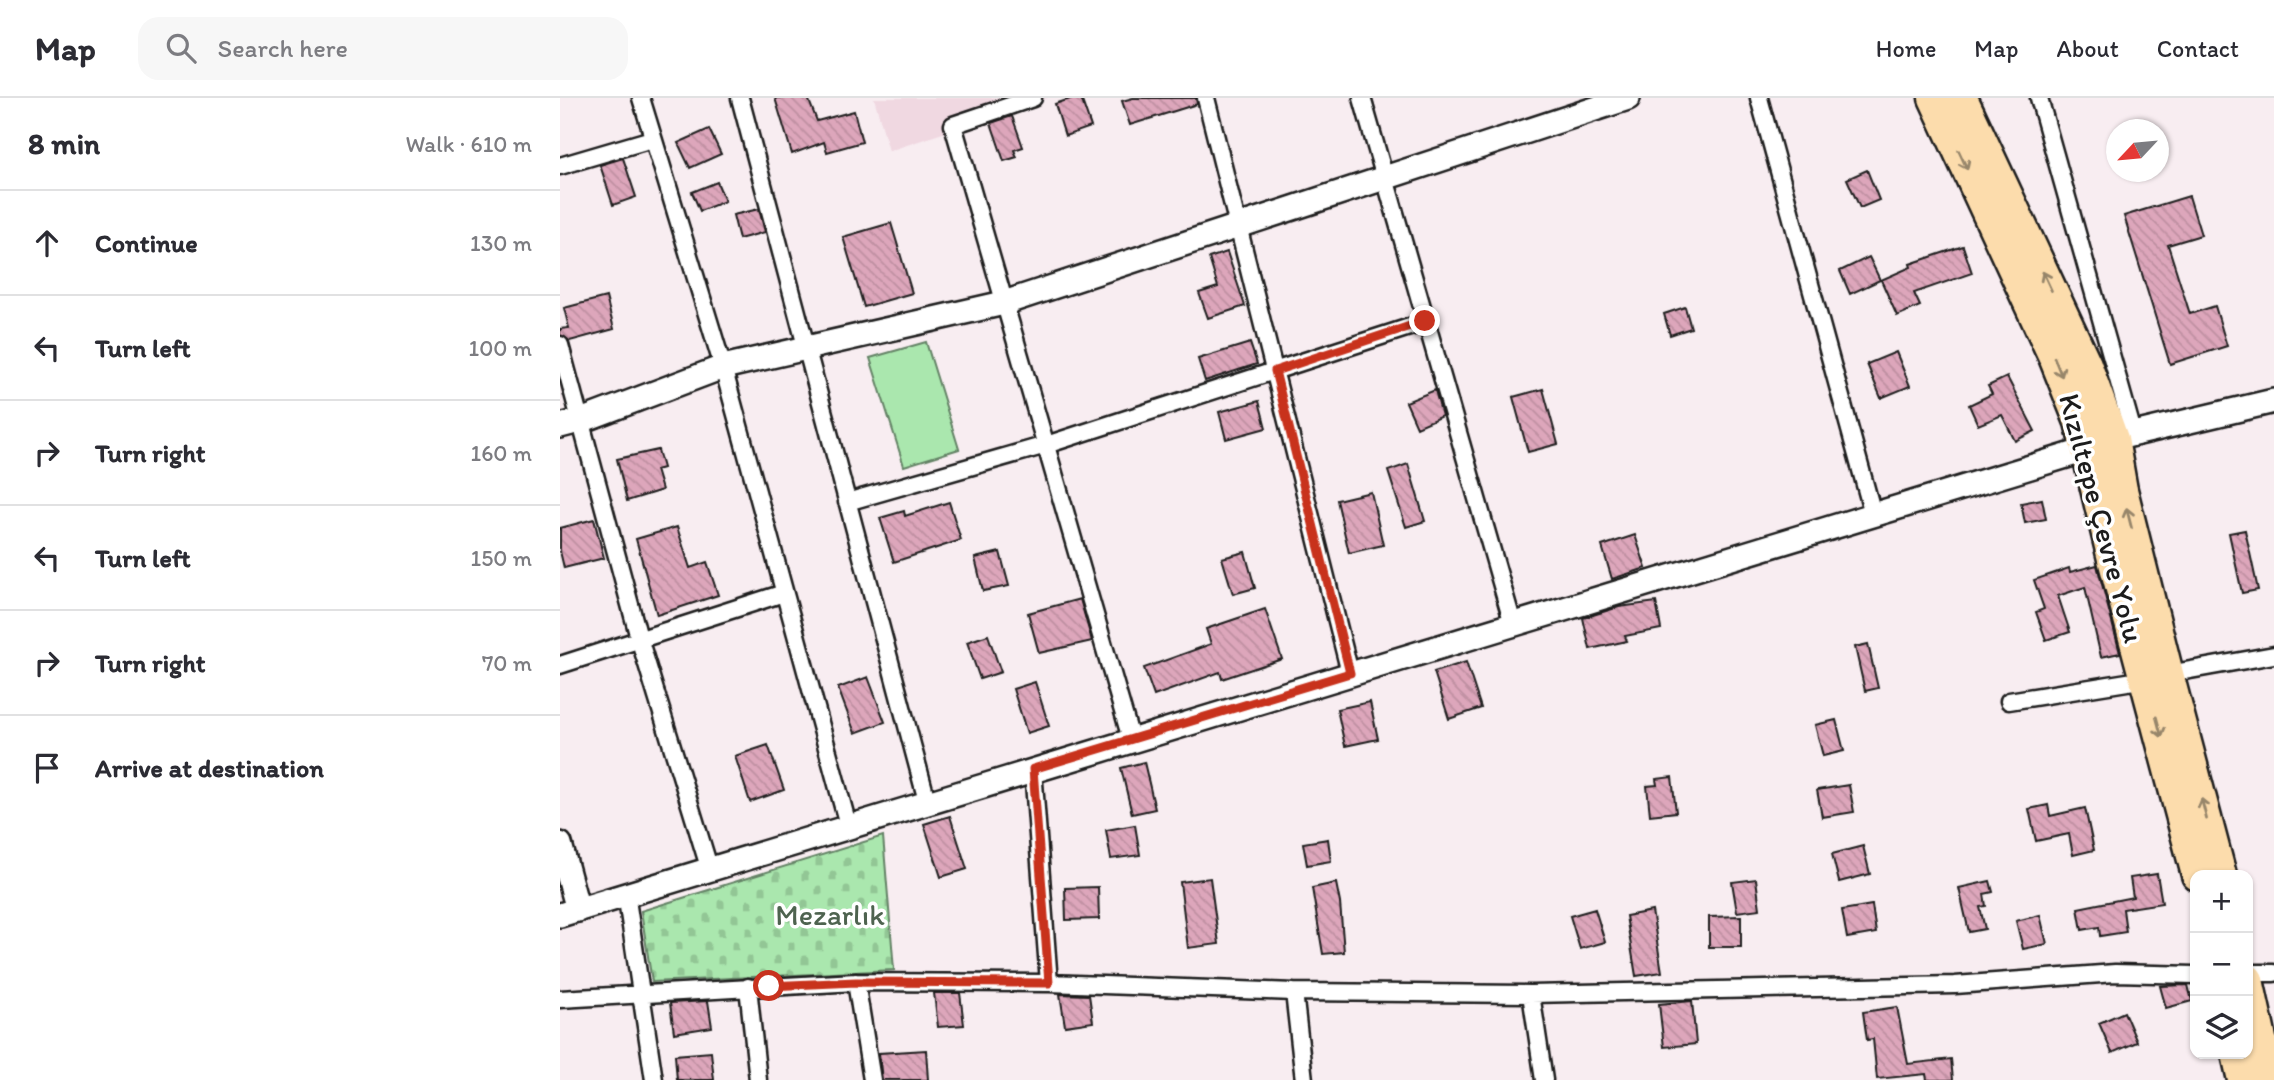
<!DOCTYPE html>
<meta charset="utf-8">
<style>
body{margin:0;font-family:Itim,sans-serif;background:#f7f7f7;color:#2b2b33}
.controls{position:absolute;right:21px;bottom:21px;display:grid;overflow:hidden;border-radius:14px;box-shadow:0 2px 5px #0004}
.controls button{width:63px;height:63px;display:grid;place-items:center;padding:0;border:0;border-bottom:2px solid #e1e1e2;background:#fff;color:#2b2b33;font:35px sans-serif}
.compass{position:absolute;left:1546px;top:21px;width:63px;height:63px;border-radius:50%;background:#fff;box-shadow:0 2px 5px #0004;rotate:244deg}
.stop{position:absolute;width:21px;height:21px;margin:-16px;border:5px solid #c8321e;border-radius:50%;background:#fff}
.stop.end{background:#c8321e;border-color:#fff;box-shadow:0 2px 7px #0008}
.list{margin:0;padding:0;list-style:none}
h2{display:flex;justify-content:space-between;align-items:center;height:91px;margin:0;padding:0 28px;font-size:30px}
h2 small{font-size:23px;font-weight:400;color:#7c7c81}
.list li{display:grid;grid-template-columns:46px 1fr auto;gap:21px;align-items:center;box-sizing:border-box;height:105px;padding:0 28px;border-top:2px solid #e1e1e2}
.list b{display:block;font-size:26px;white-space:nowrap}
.list em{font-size:23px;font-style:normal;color:#7c7c81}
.icon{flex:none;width:38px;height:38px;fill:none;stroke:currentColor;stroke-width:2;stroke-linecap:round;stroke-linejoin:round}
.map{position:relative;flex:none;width:1714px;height:982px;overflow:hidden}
header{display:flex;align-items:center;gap:42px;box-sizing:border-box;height:98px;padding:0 35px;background:#fff;border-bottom:2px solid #e1e1e2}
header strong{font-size:33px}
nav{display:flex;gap:38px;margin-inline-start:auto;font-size:24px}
.search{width:490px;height:63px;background:#f7f7f7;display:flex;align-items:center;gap:18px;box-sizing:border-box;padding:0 24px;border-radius:21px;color:#7c7c81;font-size:26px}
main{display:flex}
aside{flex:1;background:#fff}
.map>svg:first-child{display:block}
.built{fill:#f0d8e1}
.cemetery{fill:url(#cemetery-stones);stroke:#638265;stroke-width:2}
.pitch{fill:#aae7ae;stroke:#638265;stroke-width:2}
.building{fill:url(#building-back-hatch);stroke:#1c1c1c;stroke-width:2}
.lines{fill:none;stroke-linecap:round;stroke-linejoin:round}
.street-casing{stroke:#1c1c1c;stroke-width:21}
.secondary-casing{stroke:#1c1c1c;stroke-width:28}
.highway-casing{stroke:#1c1c1c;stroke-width:35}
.street{stroke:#fff;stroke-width:16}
.secondary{stroke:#fff;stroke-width:23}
.highway{stroke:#fcdcac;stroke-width:30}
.oneway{stroke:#97866b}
.route{stroke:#c8321e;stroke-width:9}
.labels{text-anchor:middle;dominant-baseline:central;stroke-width:7;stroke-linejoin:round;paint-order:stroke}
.street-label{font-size:30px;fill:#1c1c1c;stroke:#fff}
.park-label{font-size:30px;fill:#4e634f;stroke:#fff}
</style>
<header>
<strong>Map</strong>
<div class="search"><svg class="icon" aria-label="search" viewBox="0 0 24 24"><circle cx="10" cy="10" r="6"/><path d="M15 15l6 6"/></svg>Search here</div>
<nav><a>Home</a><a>Map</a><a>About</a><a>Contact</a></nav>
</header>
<main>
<aside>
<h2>8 min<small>Walk · 610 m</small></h2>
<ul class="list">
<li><svg class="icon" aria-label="ahead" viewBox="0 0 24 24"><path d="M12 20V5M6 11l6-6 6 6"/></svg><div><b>Continue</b></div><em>130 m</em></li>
<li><svg class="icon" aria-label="left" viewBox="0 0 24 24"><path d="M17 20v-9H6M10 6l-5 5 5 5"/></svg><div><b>Turn left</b></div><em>100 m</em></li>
<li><svg class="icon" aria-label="right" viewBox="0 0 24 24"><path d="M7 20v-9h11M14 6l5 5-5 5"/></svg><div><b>Turn right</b></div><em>160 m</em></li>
<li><svg class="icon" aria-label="left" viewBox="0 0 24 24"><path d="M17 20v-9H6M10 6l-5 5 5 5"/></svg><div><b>Turn left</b></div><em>150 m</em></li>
<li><svg class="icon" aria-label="right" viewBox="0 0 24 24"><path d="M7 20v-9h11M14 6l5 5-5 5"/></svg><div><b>Turn right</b></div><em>70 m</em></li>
<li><svg class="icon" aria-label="arrive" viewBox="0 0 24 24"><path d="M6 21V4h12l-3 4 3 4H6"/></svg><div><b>Arrive at destination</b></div></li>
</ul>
</aside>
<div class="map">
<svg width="1714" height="982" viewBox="0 0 1714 982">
<defs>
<pattern id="cemetery-stones" width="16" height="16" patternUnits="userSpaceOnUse" patternTransform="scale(1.75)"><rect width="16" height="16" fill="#aae7ae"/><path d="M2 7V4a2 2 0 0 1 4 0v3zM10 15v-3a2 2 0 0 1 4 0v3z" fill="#92c695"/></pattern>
<pattern id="building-back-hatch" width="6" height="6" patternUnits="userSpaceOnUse" patternTransform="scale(1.75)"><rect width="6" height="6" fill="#dda6bb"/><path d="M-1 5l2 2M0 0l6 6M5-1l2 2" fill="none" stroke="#bd8ea0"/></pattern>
</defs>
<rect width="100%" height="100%" fill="#f8edf1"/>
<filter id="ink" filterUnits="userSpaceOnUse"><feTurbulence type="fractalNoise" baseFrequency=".0143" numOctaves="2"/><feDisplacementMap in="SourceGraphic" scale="14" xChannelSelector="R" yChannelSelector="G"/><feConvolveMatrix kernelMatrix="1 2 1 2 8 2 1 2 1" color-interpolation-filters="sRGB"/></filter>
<g filter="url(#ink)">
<path class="built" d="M314 0H488L329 53Z"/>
<path class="cemetery" d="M323 738 334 872 92 884 81 813Z"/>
<path class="pitch" d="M366 244 399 351 344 368 310 260Z"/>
<path class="building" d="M215 0H248L257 23 294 13 302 44 267 54 264 44 232 56Z
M513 0H521L531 29 505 38 495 6Z
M573 0H636L637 6 570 27 562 3Z
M452 18 463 49 454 52 457 59 444 63 431 25Z
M149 31 161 56 130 70 118 45Z
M63 60 76 99 53 107 40 67Z
M1307 72 1319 102 1300 110 1287 81Z
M157 84 165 103 140 113 132 94Z
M1629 98 1641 137 1608 147 1630 216 1655 208 1667 248 1610 266 1564 118Z
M199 111 205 134 179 141 173 117Z
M331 125 352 195 304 209 283 139Z
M1403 148 1412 175 1354 195 1360 208 1337 218 1321 182 1351 169 1350 166Z
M667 154 685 208 648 220 639 195 658 189 649 160Z
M1309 159 1320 182 1290 196 1280 173Z
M46 199 54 231 10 243 0 237V231L9 230 4 210Z
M1125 209 1131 230 1110 237 1104 216Z
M690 245 697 266 645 283 638 261Z
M1336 254 1350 288 1321 300 1307 266Z
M1447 279 1475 333 1455 343 1442 317 1418 327 1409 307 1432 296 1428 288Z
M983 291 998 346 968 354 953 299Z
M875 292 882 318 857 329 846 304Z
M699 303 706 330 666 341 659 314Z
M98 352 103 370 96 372 102 392 67 403 57 361Z
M848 366 865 423 846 429 828 373Z
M811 394 823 447 789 455 777 402Z
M1482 401 1486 421 1465 425 1461 405Z
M389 404 401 442 334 464 320 420 344 413 345 418Z
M34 421 44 460 4 470 0 453V430Z
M117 429 130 470 147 464 158 497 97 517 76 441Z
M1685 432 1698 492 1682 495 1669 435Z
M1075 437 1086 470 1052 481 1042 448Z
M440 454 449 488 423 493 415 460Z
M685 454 695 490 673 496 662 460Z
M1537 467 1560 555 1541 559 1525 489 1498 498 1510 534 1486 542 1476 514 1484 511 1474 482 1509 470 1510 474Z
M520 501 532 543 479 555 468 515Z
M1096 504 1101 531 1065 538 1067 543 1030 551 1023 520 1059 509Z
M705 511 722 561 662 581 660 574 594 598 584 570 651 546 646 531Z
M428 537 441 574 420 581 407 544Z
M1308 546 1318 590 1305 593 1295 549Z
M906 564 921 610 889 621 874 574Z
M308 579 325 624 295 635 278 590Z
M475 584 489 628 467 635 453 591Z
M810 604 818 641 785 648 777 611Z
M1276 622 1284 653 1263 658 1255 627Z
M208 647 224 692 190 704 175 658Z
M584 664 595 711 572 716 561 670Z
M1112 679 1116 714 1090 717 1087 688 1097 687 1096 681Z
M1289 687 1294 714 1262 719 1257 692Z
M1488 707 1490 718 1525 710 1534 752 1513 757 1509 736 1476 743 1469 711Z
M390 718 407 771 381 779 364 726Z
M575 727 580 757 551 761 546 732Z
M768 741 771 763 747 767 743 745Z
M1303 748 1310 776 1279 784 1272 756Z
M1597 776 1602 805 1563 811 1566 834 1540 838 1539 829 1522 832 1518 810 1573 799 1570 780Z
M650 780 659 846 628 850 620 784Z
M1196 781 1200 811 1177 814 1172 784Z
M1430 783 1433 794 1424 796 1426 808 1420 809 1425 831 1409 834 1399 790Z
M776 785 780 805 784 854 763 856 752 790Z
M538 789 539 821 506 822 505 790Z
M1312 807 1316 835 1287 840 1282 812Z
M1035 811 1045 844 1020 851 1010 818Z
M1092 813 1102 874 1076 878 1066 818Z
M1480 817 1487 846 1463 851 1456 823Z
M1181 818V849H1149V819Z
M1628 887 1632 903 1606 910 1600 888Z
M374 895H400L404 927 378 929Z
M500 896 529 897 533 924 505 928Z
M148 903 152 929 114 935 110 905Z
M1132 903 1136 946 1104 949 1099 906Z
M1337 909 1348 966 1391 961 1393 982H1367L1366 976 1317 981 1313 941 1307 942 1303 914Z
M1564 914 1577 944 1552 955 1539 925Z
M366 952 368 982H322L319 955Z
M151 954 154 982H117L115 957Z"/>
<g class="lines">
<g class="street-casing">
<path id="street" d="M81 0 163 269 288 727
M180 0 367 703
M473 0 393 27 571 641
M646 0 790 575
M802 0 953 526
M1199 0 1313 416
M1479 0 1574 338
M0 68 92 41
M0 247 79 540 149 769
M287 404 486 347 865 224
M0 567 224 495
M1608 576 1714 557
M1449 603 1586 581
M473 671 489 885
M66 795 94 982
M1688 875H1714
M296 884 312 982
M188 889 198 982
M734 894 744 982
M971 896 984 982
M0 901 296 884 489 885 734 894 971 896 1395 887 1555 875 1635 877"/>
</g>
<g class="secondary-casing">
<path id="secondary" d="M0 328 23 322 163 269 444 205 1068 0
M0 746 18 812
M0 817 1513 356 1553 341 1714 303"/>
</g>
<g class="highway-casing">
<path id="highway" d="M1374 0 1494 259 1520 324 1553 461 1637 777
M1402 0 1526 266 1553 341 1562 392 1608 576 1661 777
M1688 882 1710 982
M1677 956 1683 982"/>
</g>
<use href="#street" class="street"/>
<use href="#secondary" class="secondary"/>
<use href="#highway" class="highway"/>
</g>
<defs><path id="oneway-shaft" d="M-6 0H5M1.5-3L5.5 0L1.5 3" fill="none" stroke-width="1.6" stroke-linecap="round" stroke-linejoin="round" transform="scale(1.75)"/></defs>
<g class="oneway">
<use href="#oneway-shaft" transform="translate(1403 62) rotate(65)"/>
<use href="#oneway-shaft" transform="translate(1487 183) rotate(-115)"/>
<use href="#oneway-shaft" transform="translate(1498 269) rotate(68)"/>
<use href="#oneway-shaft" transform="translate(1569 420) rotate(-104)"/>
<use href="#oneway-shaft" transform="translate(1599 629) rotate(75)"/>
<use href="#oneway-shaft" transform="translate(1644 711) rotate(-104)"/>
</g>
</g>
<g class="lines" filter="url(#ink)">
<path class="route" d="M209 888 296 884 489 885 473 671 790 575 715 273 865 223"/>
</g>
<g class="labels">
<g class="street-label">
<text transform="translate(1542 420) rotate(75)">Kızıltepe Çevre Yolu</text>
</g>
<g class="park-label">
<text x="270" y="816">Mezarlık</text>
</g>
</g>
</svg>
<div class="controls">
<button>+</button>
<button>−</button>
<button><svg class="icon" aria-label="layers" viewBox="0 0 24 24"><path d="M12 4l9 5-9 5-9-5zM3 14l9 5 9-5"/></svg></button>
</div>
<svg class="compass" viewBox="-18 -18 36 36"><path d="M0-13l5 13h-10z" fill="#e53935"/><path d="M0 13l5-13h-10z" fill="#7c7c81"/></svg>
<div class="stop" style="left:209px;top:888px"></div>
<div class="stop end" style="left:865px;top:223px"></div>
</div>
</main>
